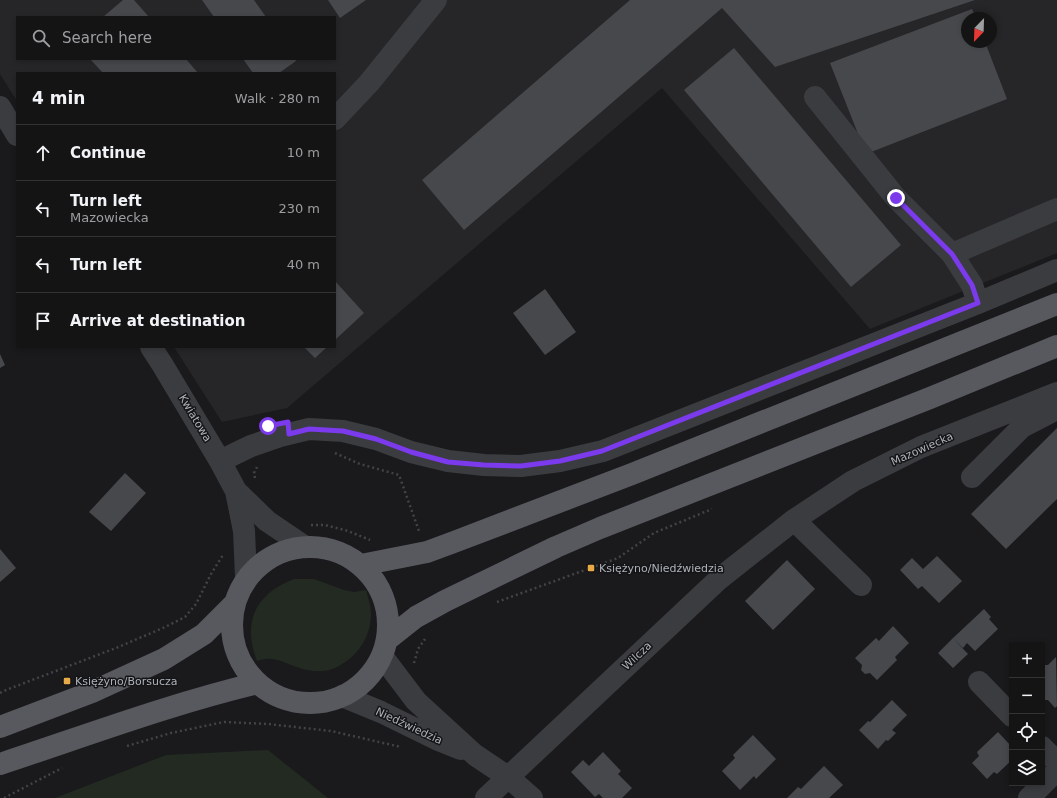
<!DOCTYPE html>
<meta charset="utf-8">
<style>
body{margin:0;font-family:"DejaVu Sans",sans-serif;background:#1d1d1e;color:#f1f3f6}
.controls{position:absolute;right:12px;bottom:12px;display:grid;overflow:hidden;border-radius:0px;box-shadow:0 2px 6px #0003}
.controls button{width:36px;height:36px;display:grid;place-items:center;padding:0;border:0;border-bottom:1px solid #333334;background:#141415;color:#f1f3f6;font:20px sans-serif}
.compass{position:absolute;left:961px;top:12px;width:36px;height:36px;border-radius:50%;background:#141415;box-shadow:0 2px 6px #0003;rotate:203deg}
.stop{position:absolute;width:12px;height:12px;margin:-9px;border:3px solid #7c3aed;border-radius:50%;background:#fff}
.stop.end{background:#7c3aed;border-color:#fff;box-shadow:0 1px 4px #0008}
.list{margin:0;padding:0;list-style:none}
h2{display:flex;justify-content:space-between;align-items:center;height:52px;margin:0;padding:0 16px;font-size:17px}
h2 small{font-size:13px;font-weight:400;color:#9d9ea0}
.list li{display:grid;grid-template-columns:26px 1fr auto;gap:12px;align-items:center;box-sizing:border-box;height:56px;padding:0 16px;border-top:1px solid #333334}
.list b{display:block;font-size:15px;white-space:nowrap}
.list p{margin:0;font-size:13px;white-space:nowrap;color:#9d9ea0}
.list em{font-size:13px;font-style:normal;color:#9d9ea0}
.icon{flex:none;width:22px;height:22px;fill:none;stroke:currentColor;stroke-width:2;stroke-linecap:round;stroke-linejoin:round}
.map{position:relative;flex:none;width:1057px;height:798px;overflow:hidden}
.search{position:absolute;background:#141415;box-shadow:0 2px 6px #0003;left:16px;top:16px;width:320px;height:44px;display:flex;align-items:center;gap:10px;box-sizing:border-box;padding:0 14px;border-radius:0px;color:#9d9ea0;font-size:15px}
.panel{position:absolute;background:#141415;box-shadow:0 2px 6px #0003;left:16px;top:72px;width:320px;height:276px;border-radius:0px}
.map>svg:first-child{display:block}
.built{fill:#262629;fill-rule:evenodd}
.green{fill:#222a22}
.building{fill:#47484c}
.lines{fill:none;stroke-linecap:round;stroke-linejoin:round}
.path{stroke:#414347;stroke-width:2.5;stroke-dasharray:2 3;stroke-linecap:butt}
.minor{stroke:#3b3c40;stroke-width:22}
.major{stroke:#57595f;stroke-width:22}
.route{stroke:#7c3aed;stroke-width:5}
.poi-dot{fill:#e7aa46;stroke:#151517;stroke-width:1.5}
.labels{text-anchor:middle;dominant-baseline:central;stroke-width:3;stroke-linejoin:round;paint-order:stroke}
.street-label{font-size:11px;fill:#adb2ba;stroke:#151517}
.poi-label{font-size:11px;fill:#adb2ba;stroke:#151517;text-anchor:start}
</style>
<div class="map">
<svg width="1057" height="798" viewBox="0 0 1057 798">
<rect width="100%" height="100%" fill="#1a1a1c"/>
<path class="built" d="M0 0H1057V253L870 329 662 88 287 408 222 422 174 347H335V73H17V101L0 74ZM17 17H335V59H17ZM967 18H991V42H967Z"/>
<path class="green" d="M294 579H314L344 590 354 592 366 590C368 598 371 606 371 614 371 634 360 654 342 664 336 668 329 671 322 671 317 671 311 671 307 670 296 668 282 660 272 659 267 658 261 660 257 661 242 622 255 594 294 579Z
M268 750 328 798H55L166 755Z"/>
<path class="building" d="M123 0H134L149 17H103Z
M202 0H254L266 17H214Z
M328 0H366L340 18Z
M630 0H975L775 67 722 8 464 230 422 180Z
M972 9 976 18H967V42H985L1007 99 866 154 830 63Z
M734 48 901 245 851 287 684 90Z
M90 59H186L198 73H103Z
M243 59H295L296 61 279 73H253Z
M335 281 364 313 335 340Z
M545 289 576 332 545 355 513 313Z
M304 347H327L315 358Z
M0 354 5 365 0 368Z
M1057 428V499L1006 549 971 514Z
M125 473 146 493 111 531 89 512Z
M0 549 16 568 0 582Z
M937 556 962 581 939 603 922 586 918 589 900 570 912 558 923 569Z
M787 560 815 589 773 630 745 601Z
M984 609 991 617 989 619 998 629 975 651 967 643 963 648 953 638Z
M893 626 909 643 895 657 897 660 877 680 870 673 865 674 861 670 862 665 855 658 876 638 879 641Z
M953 638 968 654 953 668 938 653Z
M1056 657 1057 706 1055 708 1048 700H1042V666L1043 665H1048Z
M892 700 907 715 892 730 896 733 888 741 886 740 878 749 859 730 868 721 870 722Z
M998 732 1012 747V760L997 774 994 772 987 779 972 763 979 756 977 752Z
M753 735 776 759 756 779 754 776 740 790 722 771 735 758 733 755Z
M603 752 621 771 618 774 632 788 622 798H603L599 794 595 797 571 772 583 760 589 766Z
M824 766 843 785 829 798H787L798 787 801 789Z"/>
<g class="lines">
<path class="path" d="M335 453 360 464 399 475 419 531
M255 478 254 473 257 467
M311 525H325L348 531 370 540
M497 602 618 558 654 533 712 509
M414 663 418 649 425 639
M0 693 6 690 116 648 163 628 185 617 196 604 211 574 223 555
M127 746 171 733 224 722 268 724 331 731 401 747
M4 798 62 768"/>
<path class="minor" d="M815 97 896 198 952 254 972 285 978 303
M0 107 17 135
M335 119 369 83 436 0
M952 254 1057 209
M151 347 162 364 220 461 236 491 244 531 246 577
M220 461 251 446 280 436 309 429 343 431 376 439 411 452 448 461 484 465 521 466 560 461 603 451 978 303 1057 270
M972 477 1022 427 1057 409
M236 491 267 521 304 546
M794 520 861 585
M382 656 416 701 475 755 508 777 532 798
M979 682 1012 716
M342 696 381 712 436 739 461 749
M1042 747 1057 762
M486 798 719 579 794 520 853 481 921 447 1057 393
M1029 798 1057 770"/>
<path class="major" d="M232 625a78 78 0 1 1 156 0a78 78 0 1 1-156 0Z
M361 565 427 552 454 542 632 474 1057 304
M387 640 416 617 445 601 556 547 600 528 930 398 1057 346
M0 727 92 692 164 659 204 634 234 604
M0 764C85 736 170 704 258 683"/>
</g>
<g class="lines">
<path class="route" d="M268 426 288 422 289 434 309 429 343 431 376 439 411 452 448 462 484 465 521 466 560 461 602 451 978 303 972 285 952 254 896 198"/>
</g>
<g class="poi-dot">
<rect x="587" y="564" width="8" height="8" rx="2"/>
<rect x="63" y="677" width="8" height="8" rx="2"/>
</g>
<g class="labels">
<g class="street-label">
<text transform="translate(195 418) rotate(59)">Kwiatowa</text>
<text transform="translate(922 449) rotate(-24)">Mazowiecka</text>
<text transform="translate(637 656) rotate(-43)">Wilcza</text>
<text transform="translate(409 726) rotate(25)">Niedźwiedzia</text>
</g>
<g class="poi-label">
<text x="599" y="568">Księżyno/Niedźwiedzia</text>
<text x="75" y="681">Księżyno/Borsucza</text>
</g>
</g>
</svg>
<div class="controls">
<button>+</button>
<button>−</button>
<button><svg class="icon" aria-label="locate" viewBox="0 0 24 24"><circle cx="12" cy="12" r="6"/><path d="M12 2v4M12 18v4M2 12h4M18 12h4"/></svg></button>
<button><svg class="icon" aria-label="layers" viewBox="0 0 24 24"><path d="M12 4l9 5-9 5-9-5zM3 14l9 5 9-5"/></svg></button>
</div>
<svg class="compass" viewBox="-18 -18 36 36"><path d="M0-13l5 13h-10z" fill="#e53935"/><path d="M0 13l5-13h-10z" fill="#9d9ea0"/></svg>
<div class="stop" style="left:268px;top:426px"></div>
<div class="stop end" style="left:896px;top:198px"></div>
<div class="search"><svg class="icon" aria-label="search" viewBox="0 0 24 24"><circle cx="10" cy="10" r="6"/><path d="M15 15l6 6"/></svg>Search here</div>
<section class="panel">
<h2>4 min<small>Walk · 280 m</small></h2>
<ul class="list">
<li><svg class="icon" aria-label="ahead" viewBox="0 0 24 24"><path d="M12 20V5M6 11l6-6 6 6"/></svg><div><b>Continue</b></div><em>10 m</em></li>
<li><svg class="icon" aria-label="left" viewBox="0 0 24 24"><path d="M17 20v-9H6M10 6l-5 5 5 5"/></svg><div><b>Turn left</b><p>Mazowiecka</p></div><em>230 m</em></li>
<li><svg class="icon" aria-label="left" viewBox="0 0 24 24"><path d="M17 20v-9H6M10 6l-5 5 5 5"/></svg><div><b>Turn left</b></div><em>40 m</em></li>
<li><svg class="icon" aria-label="arrive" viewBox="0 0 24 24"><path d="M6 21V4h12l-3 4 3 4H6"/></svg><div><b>Arrive at destination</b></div></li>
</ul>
</section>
</div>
